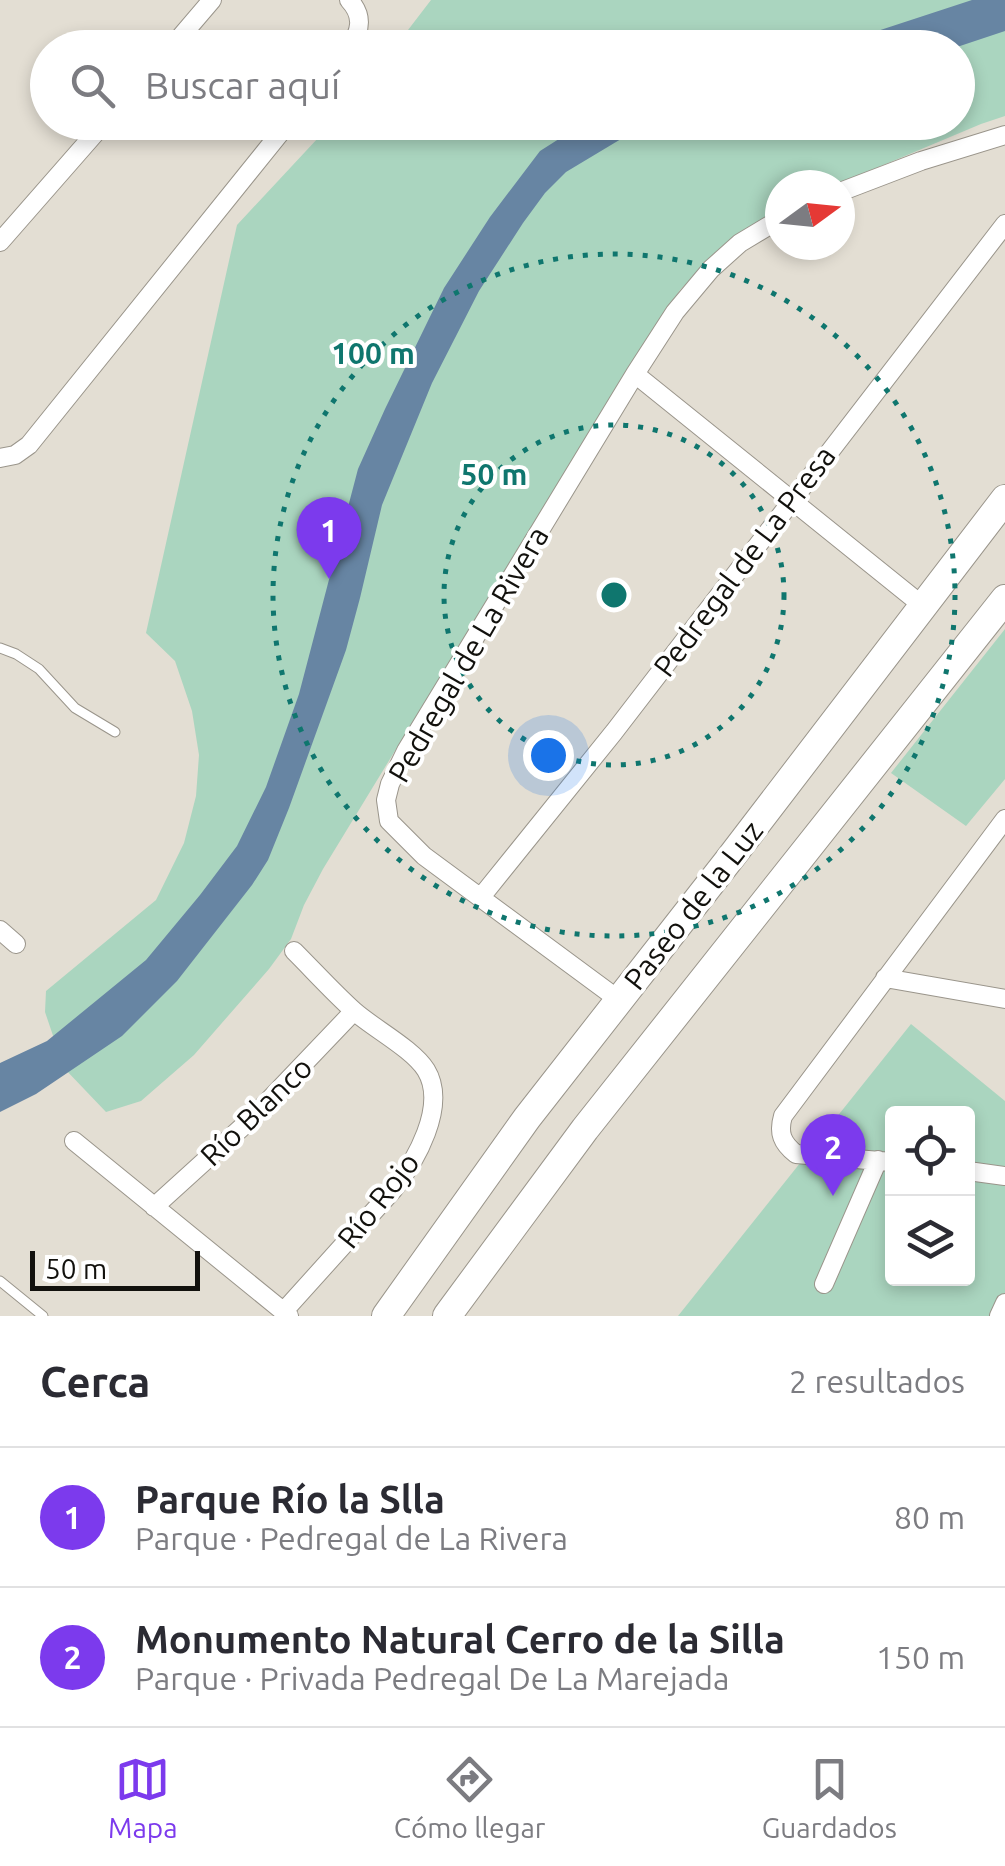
<!DOCTYPE html>
<html lang="es">
<meta charset="utf-8">
<style>
body{margin:0;font-family:Ubuntu,sans-serif;background:#f7f7f7;color:#2b2b33}
.controls{position:absolute;right:30px;bottom:30px;display:grid;overflow:hidden;border-radius:10px;box-shadow:0 5px 15px #0003}
.controls button{width:90px;height:90px;display:grid;place-items:center;padding:0;border:0;border-bottom:2px solid #e1e1e2;background:#fff;color:#2b2b33;font:50px sans-serif}
.compass{position:absolute;left:765px;top:170px;width:90px;height:90px;border-radius:50%;background:#fff;box-shadow:0 5px 15px #0003;rotate:75deg}
.scale{position:absolute;left:30px;bottom:25px;width:170px;box-sizing:border-box;padding-left:10px;border:5px solid #12110d;border-top:0;font-size:28px;line-height:35px;white-space:nowrap;color:#12110d;-webkit-text-stroke:8px #fff;paint-order:stroke}
.you{position:absolute;left:548px;top:755px;width:35px;height:35px;margin:-25px;border:8px solid #fff;border-radius:50%;background:#1a73e8;box-shadow:0 0 0 15px #1a73e833}
.badge{display:grid;place-items:center;width:65px;height:65px;border-radius:50%;background:#7c3aed;color:#fff;font-size:32px;font-weight:700}
.pin{position:absolute;translate:-50% -82px;filter:drop-shadow(0 2px 5px #0008)}
.pin::after{content:'';position:absolute;top:52px;width:35px;height:30px;background:inherit;clip-path:polygon(0 0,100% 0,50% 100%)}
.list{margin:0;padding:0;list-style:none}
h2{display:flex;justify-content:space-between;align-items:center;height:130px;margin:0;padding:0 40px;font-size:42px}
h2 small{font-size:32px;font-weight:400;color:#7c7c81}
.list li{display:grid;grid-template-columns:65px 1fr auto;gap:30px;align-items:center;box-sizing:border-box;height:140px;padding:0 40px;border-top:2px solid #e1e1e2}
.list b{display:block;font-size:38px;white-space:nowrap}
.list p{margin:0;font-size:32px;white-space:nowrap;color:#7c7c81}
.list em{font-size:32px;font-style:normal;color:#7c7c81}
.icon{flex:none;width:55px;height:55px;fill:none;stroke:currentColor;stroke-width:2;stroke-linecap:round;stroke-linejoin:round}
.map{position:relative;flex:none;width:1005px;height:1316px;overflow:hidden}
.search{position:absolute;background:#fff;box-shadow:0 5px 15px #0003;left:30px;right:30px;top:30px;height:110px;display:flex;align-items:center;gap:25px;box-sizing:border-box;padding:0 35px;border-radius:55px;color:#7c7c81;font-size:38px}
.sheet{height:410px;background:#fff}
nav{display:flex;justify-content:space-around;align-items:center;box-sizing:border-box;height:140px;border-top:2px solid #e1e1e2;background:#fff;font-size:28px;color:#7c7c81}
nav a{display:grid;justify-items:center;gap:5px}
nav .on{color:#7c3aed}
.map>svg:first-child{display:block}
.green{fill:#aad5bf;fill-rule:evenodd}
.water{fill:#6785a3}
.lines{fill:none;stroke-linecap:round;stroke-linejoin:round}
.lane-casing{stroke:#9a958b;stroke-width:11}
.street-casing{stroke:#9a958b;stroke-width:20}
.secondary-casing{stroke:#9a958b;stroke-width:30}
.lane{stroke:#fff;stroke-width:9}
.street{stroke:#fff;stroke-width:18}
.secondary{stroke:#fff;stroke-width:28}
.ring{fill:none;stroke:#0f766e;stroke-width:5;stroke-dasharray:5 10}
.labels{text-anchor:middle;dominant-baseline:central;stroke-width:8;stroke-linejoin:round;paint-order:stroke}
.street-label{font-size:30px;fill:#12110d;stroke:#fff}
.centre{fill:#0f766e;stroke:#fff;stroke-width:5}
.ring-label{font-size:30px;text-anchor:middle;font-weight:bold;fill:#0f766e;stroke:#fff;stroke-width:8;stroke-linejoin:round;paint-order:stroke}
</style>
<div class="map">
<svg width="1005" height="1316" viewBox="0 0 1005 1316">
<rect width="100%" height="100%" fill="#e3ded3"/>
<path class="green" d="M431 0H1005V116L981 124 836 185H780V213L714 255 680 290 622 378 323 869 304 905 291 939 269 969 194 1055 141 1101 106 1112 64 1068 45 1012 46 991 156 900 184 843 196 796 199 755 192 711 175 661 146 633 237 225 332 123 958 122V48L395 47Z
M1005 629V779L966 826 891 773Z
M911 1024 1005 1101V1316H678ZM892 1114H968V1278H892Z"/>
<path class="water" d="M972 0H1005V31L957 47H819L856 38Z
M584 123H660L626 136 566 172 545 193 523 223 479 291 432 383 382 505 360 598 346 650 289 808 268 860 252 885 177 981 122 1036 36 1094 0 1112V1063L47 1041 146 960 200 895 237 846 266 787 299 694 358 469 385 409 444 288 490 217 540 151Z"/>
<g class="lines">
<g class="lane-casing">
<path id="lane" d="M0 648 16 654 39 669 75 708 115 732
M0 1281 43 1316"/>
</g>
<g class="street-casing">
<path id="street" d="M349 0C364 16 361 31 349 48
M171 48 212 0
M840 192 921 161 1005 135
M0 242 105 122
M635 374 923 606
M0 458 15 455 29 445 289 122
M481 897 614 732 1005 224
M0 930 16 944
M885 978 1005 999
M619 1000 424 856 389 821 386 800 390 784 406 751 635 374 675 312 711 269 740 243 780 219
M74 1141 289 1316
M892 1162 796 1154C782 1143 778 1133 783 1116L1005 819
M968 1171 1005 1176
M154 1207 250 1120 354 1011
M824 1284 878 1160
M284 1311 393 1190C415 1162 448 1106 426 1070 413 1049 373 1028 354 1011 333 992 314 971 294 951
M999 1316 1005 1303"/>
</g>
<g class="secondary-casing">
<path id="secondary" d="M386 1316 527 1118 728 861 1005 499
M447 1316 585 1129 1005 599"/>
</g>
<use href="#lane" class="lane"/>
<use href="#street" class="street"/>
<use href="#secondary" class="secondary"/>
</g>
<g class="ring">
<circle cx="614" cy="595" r="170"/>
<circle cx="614" cy="595" r="341"/>
</g>
<g class="labels">
<g class="street-label">
<text transform="translate(744 561) rotate(-53)">Pedregal de La Presa</text>
<text transform="translate(468 654) rotate(-60)">Pedregal de La Rivera</text>
<text transform="translate(693 905) rotate(-52)">Paseo de la Luz</text>
<text transform="translate(256 1111) rotate(-44)">Río Blanco</text>
<text transform="translate(378 1200) rotate(-52)">Río Rojo</text>
</g>
</g>
<circle cx="614" cy="595" r="15" class="centre"/>
<g class="ring-label">
<text x="373" y="364">100 m</text>
<text x="494" y="485">50 m</text>
</g>
</svg>
<div class="controls">
<button><svg class="icon" aria-label="locate" viewBox="0 0 24 24"><circle cx="12" cy="12" r="6"/><path d="M12 2v4M12 18v4M2 12h4M18 12h4"/></svg></button>
<button><svg class="icon" aria-label="layers" viewBox="0 0 24 24"><path d="M12 4l9 5-9 5-9-5zM3 14l9 5 9-5"/></svg></button>
</div>
<svg class="compass" viewBox="-18 -18 36 36"><path d="M0-13l5 13h-10z" fill="#e53935"/><path d="M0 13l5-13h-10z" fill="#7c7c81"/></svg>
<div class="scale">50 m</div>
<div class="you"></div>
<div class="pin badge" style="left:329px;top:579px">1</div>
<div class="pin badge" style="left:833px;top:1196px">2</div>
<div class="search"><svg class="icon" aria-label="search" viewBox="0 0 24 24"><circle cx="10" cy="10" r="6"/><path d="M15 15l6 6"/></svg>Buscar aquí</div>
</div>
<section class="sheet">
<h2>Cerca<small>2 resultados</small></h2>
<ul class="list">
<li><span class="badge">1</span><div><b>Parque Río la Slla</b><p>Parque · Pedregal de La Rivera</p></div><em>80 m</em></li>
<li><span class="badge">2</span><div><b>Monumento Natural Cerro de la Silla</b><p>Parque · Privada Pedregal De La Marejada</p></div><em>150 m</em></li>
</ul>
</section>
<nav>
<a class="on"><svg class="icon" aria-label="map" viewBox="0 0 24 24"><path d="M3 6l6-2 6 2 6-2v14l-6 2-6-2-6 2zM9 4v14M15 6v14"/></svg>Mapa</a>
<a><svg class="icon" aria-label="directions" viewBox="0 0 24 24"><path d="M12 3l9 9-9 9-9-9zM9 14v-3h6M13 9l2 2-2 2"/></svg>Cómo llegar</a>
<a><svg class="icon" aria-label="saved" viewBox="0 0 24 24"><path d="M7 4h10v16l-5-4-5 4z"/></svg>Guardados</a>
</nav>
